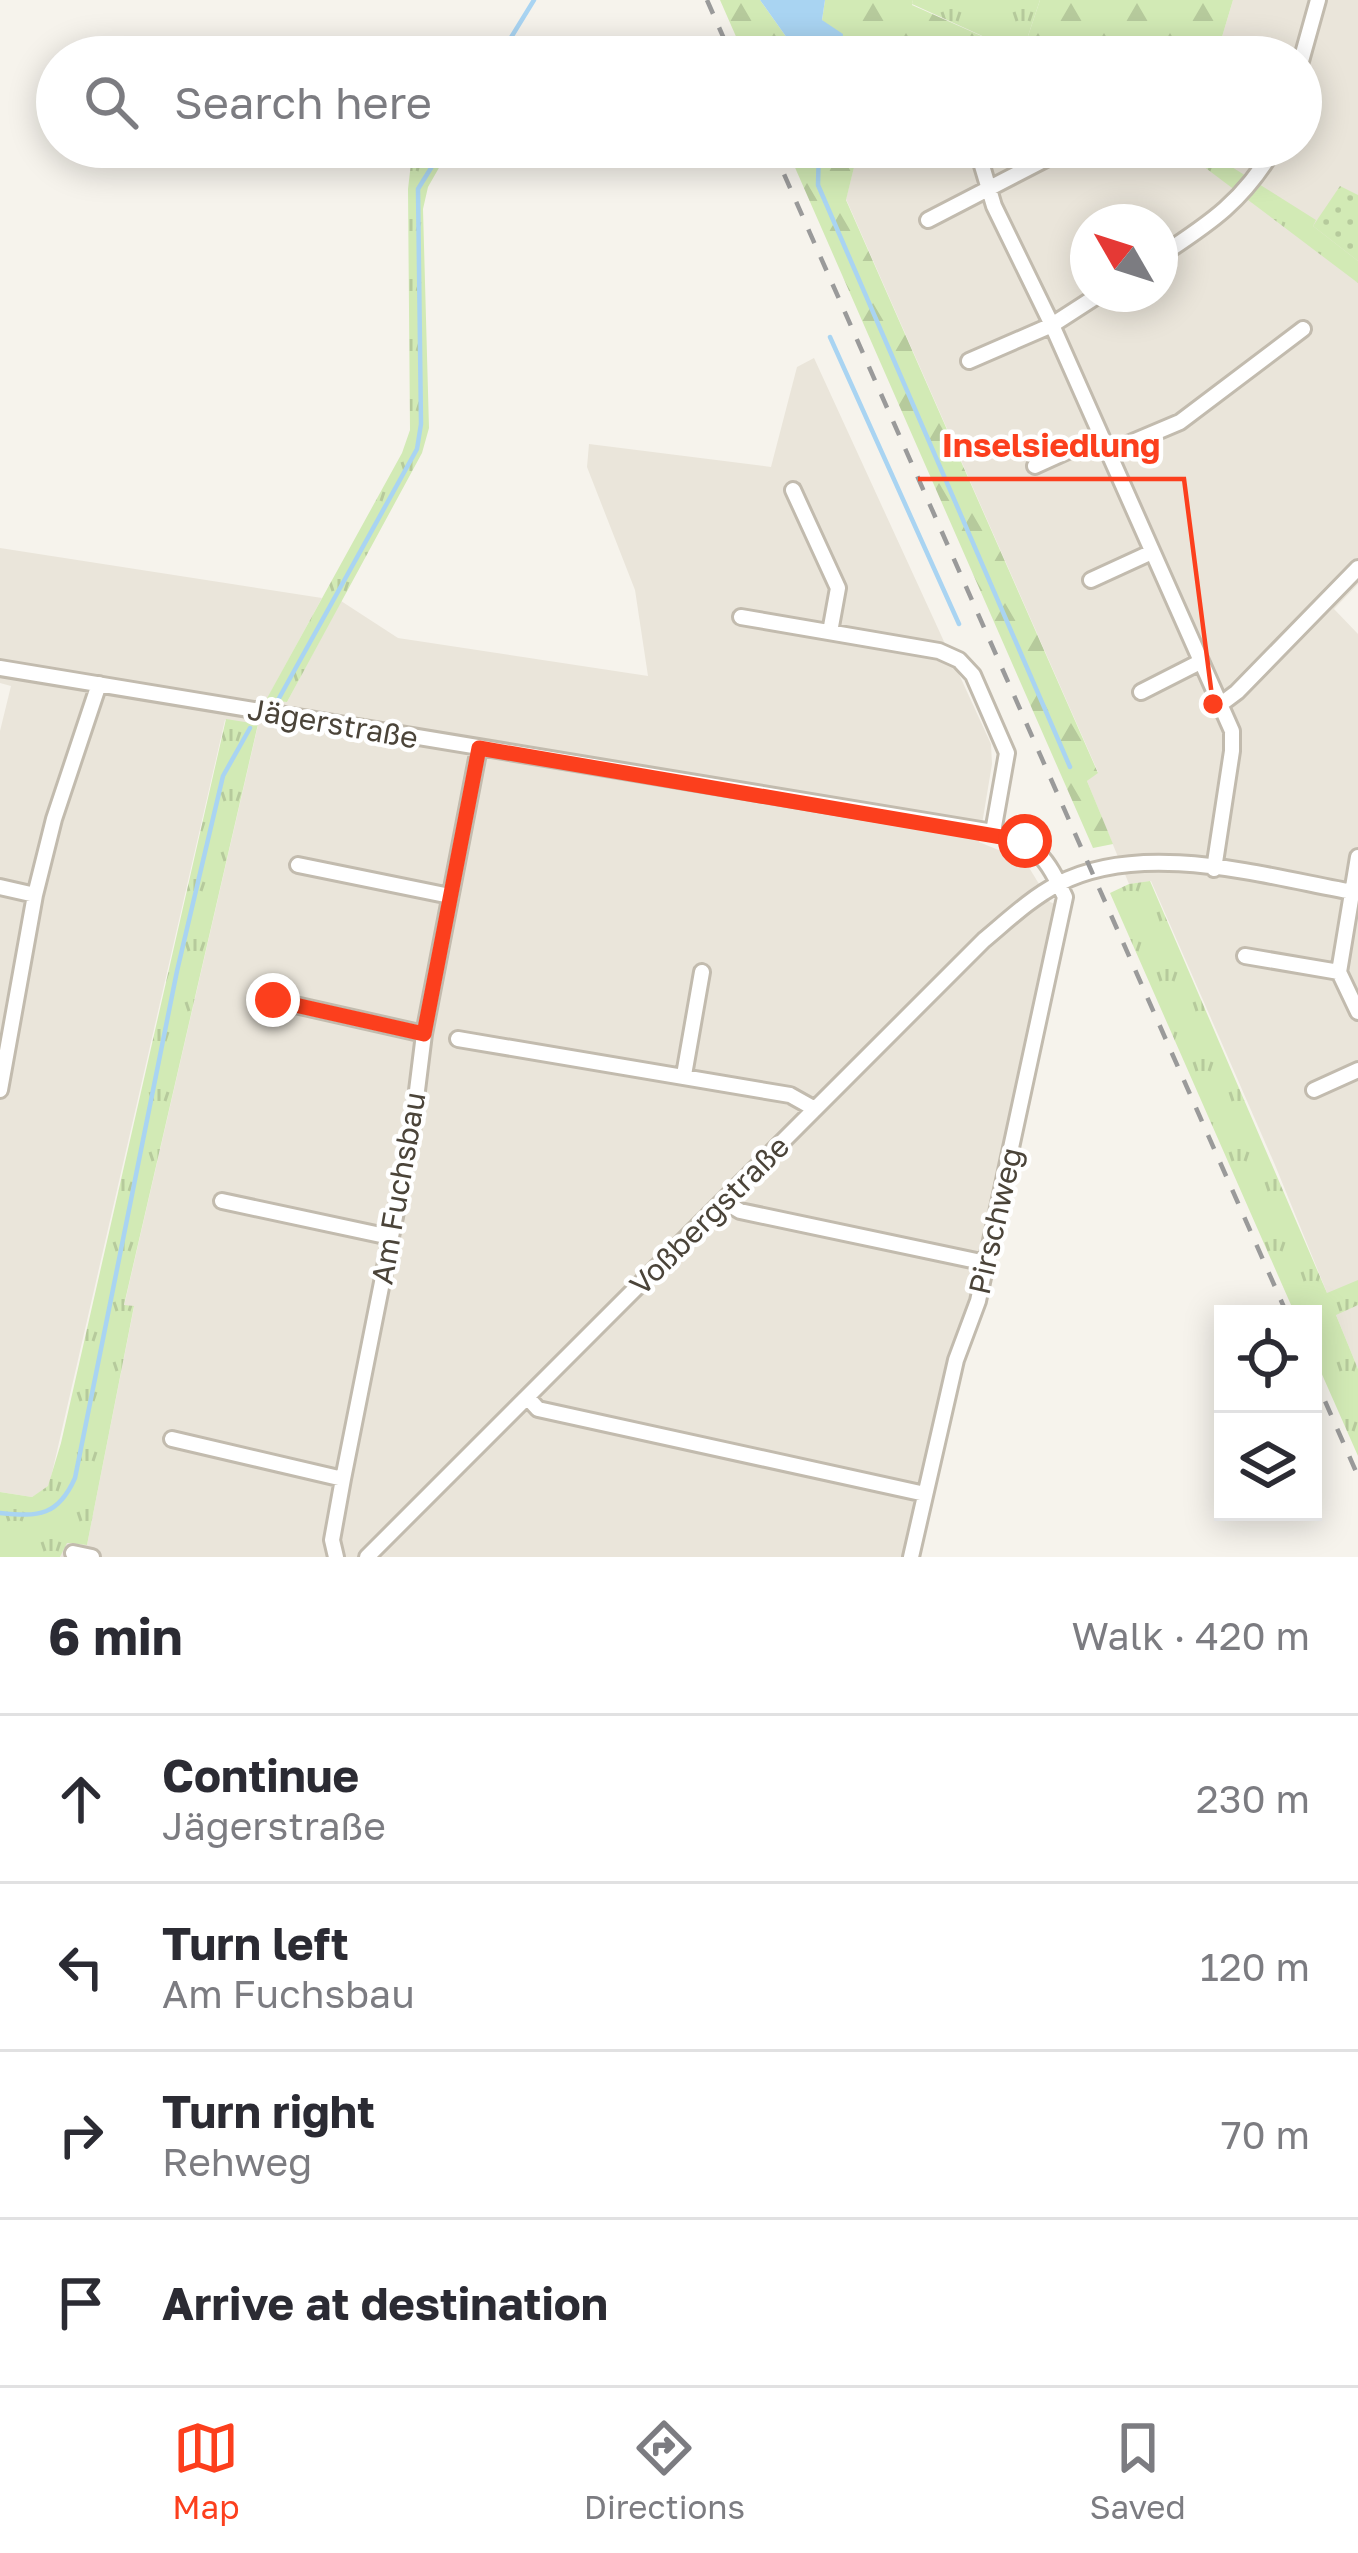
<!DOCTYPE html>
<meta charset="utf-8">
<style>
body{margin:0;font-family:"Golos Text",sans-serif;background:#f7f7f7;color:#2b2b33}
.controls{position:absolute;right:36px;bottom:36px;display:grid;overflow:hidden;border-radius:0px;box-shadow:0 6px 30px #0003}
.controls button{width:108px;height:108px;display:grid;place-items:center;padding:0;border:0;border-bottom:3px solid #e1e1e2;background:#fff;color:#2b2b33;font:60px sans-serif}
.compass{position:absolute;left:1070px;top:204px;width:108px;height:108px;border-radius:50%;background:#fff;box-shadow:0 6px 30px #0003;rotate:309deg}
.stop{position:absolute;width:36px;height:36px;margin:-27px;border:9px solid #fc3f1d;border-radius:50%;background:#fff}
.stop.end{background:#fc3f1d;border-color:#fff;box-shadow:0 3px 12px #0008}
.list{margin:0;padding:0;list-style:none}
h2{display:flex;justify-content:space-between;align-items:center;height:156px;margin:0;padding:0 48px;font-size:51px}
h2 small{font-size:39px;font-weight:400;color:#7c7c81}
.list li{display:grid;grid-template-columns:78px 1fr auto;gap:36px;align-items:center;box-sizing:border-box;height:168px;padding:0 48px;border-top:3px solid #e1e1e2}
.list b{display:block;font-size:45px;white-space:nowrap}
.list p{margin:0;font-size:39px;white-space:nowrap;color:#7c7c81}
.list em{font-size:39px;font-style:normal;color:#7c7c81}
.icon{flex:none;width:66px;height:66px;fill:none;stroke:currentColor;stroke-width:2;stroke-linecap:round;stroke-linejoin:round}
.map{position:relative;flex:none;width:1358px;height:1557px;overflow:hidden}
.search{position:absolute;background:#fff;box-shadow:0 6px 30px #0003;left:36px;right:36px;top:36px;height:132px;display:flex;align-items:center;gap:30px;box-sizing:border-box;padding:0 42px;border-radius:66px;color:#7c7c81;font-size:45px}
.sheet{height:828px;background:#fff}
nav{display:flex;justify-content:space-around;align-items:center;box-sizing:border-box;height:168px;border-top:3px solid #e1e1e2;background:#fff;font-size:33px;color:#7c7c81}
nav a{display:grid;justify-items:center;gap:6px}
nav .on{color:#fc3f1d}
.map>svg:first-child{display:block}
.residential{fill:#eae5da;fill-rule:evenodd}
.grass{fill:url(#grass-tufts)}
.forest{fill:url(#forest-firs)}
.park{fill:url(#park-dots)}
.water{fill:#a9d4f2}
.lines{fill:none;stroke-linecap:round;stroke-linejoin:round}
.stream{stroke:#a9d4f2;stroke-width:4.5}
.street-casing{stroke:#c2bbae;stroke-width:20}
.street{stroke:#fff;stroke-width:14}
.rail{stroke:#9a9a9a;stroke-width:4.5;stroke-dasharray:15 15;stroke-linecap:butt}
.route{stroke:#fc3f1d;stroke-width:15}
.labels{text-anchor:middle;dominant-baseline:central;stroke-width:9;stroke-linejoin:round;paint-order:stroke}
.street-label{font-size:30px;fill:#4b4439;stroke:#fff}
.leader{fill:none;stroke:#fc3f1d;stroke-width:4.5}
.callout-dot{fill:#fc3f1d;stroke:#fff;stroke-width:4.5}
.callout-label{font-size:33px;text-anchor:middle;font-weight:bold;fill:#fc3f1d;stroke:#fff;stroke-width:9;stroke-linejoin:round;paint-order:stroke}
</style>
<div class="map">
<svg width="1358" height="1557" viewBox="0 0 1358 1557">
<defs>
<pattern id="grass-tufts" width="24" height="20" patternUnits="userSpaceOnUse" patternTransform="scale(3)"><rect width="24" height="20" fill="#d2eab5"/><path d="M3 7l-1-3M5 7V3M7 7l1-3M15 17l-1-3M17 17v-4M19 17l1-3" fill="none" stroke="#b6ca9c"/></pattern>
<pattern id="forest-firs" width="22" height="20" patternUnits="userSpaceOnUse" patternTransform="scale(3)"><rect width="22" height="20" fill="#d2eab5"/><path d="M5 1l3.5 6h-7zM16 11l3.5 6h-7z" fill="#b6ca9c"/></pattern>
<pattern id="park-dots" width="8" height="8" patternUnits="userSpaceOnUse" patternTransform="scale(3)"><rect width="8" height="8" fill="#d2eab5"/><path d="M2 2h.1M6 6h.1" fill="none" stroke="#b6ca9c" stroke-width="1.8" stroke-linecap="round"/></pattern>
</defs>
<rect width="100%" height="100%" fill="#f6f3ec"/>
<path class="residential" d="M1233 0H1358V584L1334 609 1358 634V1369L1275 1165 1151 881 1129 884 1087 781 1098 772 846 199 859 147H1174L1187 154 1189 147H1301V57H1216ZM1088 222H1160V294H1088Z
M814 358 991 744 992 764 979 842 1025 861 1050 902 1069 910 993 1267 956 1388 919 1557H60L66 1543 87 1545 134 1307 124 1306 258 725 225 720 49 1486 32 1497 0 1492V731L11 686 0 683V548L322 598 267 699 287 702 341 601 398 638 648 676 635 590 587 467 589 444 771 467 797 367Z"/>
<path class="grass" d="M913 0H1040L1022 54 912 4Z
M421 147 444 159 428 187 423 209 429 428 422 453 287 702 266 700 402 453 410 430 408 189 411 163Z
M1189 147H1200L1316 220 1313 226 1358 261V283L1187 154Z
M226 719 258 724 124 1305 134 1306 87 1545 67 1543 60 1557H0V1492L32 1497 48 1486 61 1443Z
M1150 881 1327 1293 1358 1280V1305L1336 1315 1358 1369V1456L1313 1354V1314H1295L1110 893 1129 884Z"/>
<path class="forest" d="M720 0H760L792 45 796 57H745Z
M825 0H913L912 5 1022 54 1040 0H1233L1216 57H944L897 40 885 48 882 57H841L844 49 822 20Z
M786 147H859L846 200 1098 773 1087 781 1113 844 1093 848Z"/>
<path class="park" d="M1340 186 1358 195V261L1313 226Z"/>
<path class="water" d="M760 0H825L822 20 843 34 841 57H796L792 45Z"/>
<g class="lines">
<path class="stream" d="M499 57 534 0
M819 147 818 185 1070 767
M830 337 959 624
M278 700 417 449 421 424 418 189 444 147
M0 1513C39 1517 58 1516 75 1478L177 971 223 776 250 728"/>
<g class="street-casing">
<path id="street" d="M1301 61 1318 0
M968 147 980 159 994 206 1052 325 969 361
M928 220 1069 147
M1160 256C1212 222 1243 201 1275 147
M1100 294 1052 325 1232 731V751L1214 869
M1109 452 1180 422 1303 329
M1035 466 1101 436
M793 490 838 588 830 632
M1091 580 1152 552
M741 617 939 651 959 660 973 675 1007 753 993 832
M0 668 993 832C1038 844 1046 857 1065 897L978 1301 956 1360 911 1557
M1141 692 1200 662
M1221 704 1237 692 1358 568
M1358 857 1339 972 1358 1012
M298 865 450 896
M0 887 35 895
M1245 956 1339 972
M273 1000 424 1034
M458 1039 790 1095 815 1109
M684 1075 702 972
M0 1090 35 895 54 819 99 684
M1314 1090 1358 1070
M222 1201 390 1237
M723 1201 740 1211 986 1263
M527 1397 538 1409 925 1494
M172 1439 343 1479
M73 1553 92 1557
M336 1557 332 1540 343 1479 412 1131 424 1034 479 748
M367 1557 984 940C1008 920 1031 898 1058 884 1144 839 1267 877 1358 893"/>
</g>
<use href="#street" class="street"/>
<path class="rail" d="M707 0 732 57
M772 147 1287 1314
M1313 1374 1358 1476"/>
</g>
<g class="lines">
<path class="route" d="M273 1000 424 1034 479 748 1025 841"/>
</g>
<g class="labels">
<g class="street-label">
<text transform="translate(333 723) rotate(10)">Jägerstraße</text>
<text transform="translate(398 1188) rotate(-80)">Am Fuchsbau</text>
<text transform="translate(709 1215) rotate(-45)">Voßbergstraße</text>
<text transform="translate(995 1221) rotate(-77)">Pirschweg</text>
</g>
</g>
<path class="leader" d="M1213 704L1184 479H918"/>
<circle class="callout-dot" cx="1213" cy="704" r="12"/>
<g class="callout-label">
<text x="1051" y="457">Inselsiedlung</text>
</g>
</svg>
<div class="controls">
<button><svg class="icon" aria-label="locate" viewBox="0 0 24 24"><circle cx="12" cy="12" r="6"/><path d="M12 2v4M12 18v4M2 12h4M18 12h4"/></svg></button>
<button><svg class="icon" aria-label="layers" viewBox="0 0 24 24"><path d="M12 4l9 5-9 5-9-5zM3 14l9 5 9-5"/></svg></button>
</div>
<svg class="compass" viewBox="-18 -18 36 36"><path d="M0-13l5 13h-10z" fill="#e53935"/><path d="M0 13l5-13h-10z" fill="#7c7c81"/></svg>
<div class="stop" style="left:1025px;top:841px"></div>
<div class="stop end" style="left:273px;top:1000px"></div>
<div class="search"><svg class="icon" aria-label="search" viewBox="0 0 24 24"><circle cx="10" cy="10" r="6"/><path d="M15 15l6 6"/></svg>Search here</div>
</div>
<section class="sheet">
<h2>6 min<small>Walk · 420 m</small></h2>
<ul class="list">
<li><svg class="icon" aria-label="ahead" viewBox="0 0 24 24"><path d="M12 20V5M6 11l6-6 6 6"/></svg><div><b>Continue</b><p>Jägerstraße</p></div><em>230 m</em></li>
<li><svg class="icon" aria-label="left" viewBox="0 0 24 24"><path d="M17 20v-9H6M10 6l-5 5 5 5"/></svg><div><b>Turn left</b><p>Am Fuchsbau</p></div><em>120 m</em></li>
<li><svg class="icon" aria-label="right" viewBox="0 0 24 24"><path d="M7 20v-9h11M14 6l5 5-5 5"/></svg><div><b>Turn right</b><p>Rehweg</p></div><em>70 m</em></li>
<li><svg class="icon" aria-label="arrive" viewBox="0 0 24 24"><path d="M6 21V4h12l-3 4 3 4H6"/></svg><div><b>Arrive at destination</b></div></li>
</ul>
</section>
<nav>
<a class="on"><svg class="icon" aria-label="map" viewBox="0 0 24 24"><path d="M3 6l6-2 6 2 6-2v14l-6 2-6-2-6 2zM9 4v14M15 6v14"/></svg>Map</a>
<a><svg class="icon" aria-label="directions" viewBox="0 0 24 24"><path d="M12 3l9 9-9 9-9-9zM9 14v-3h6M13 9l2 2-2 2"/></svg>Directions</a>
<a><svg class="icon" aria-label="saved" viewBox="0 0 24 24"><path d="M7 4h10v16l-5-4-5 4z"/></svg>Saved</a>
</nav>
